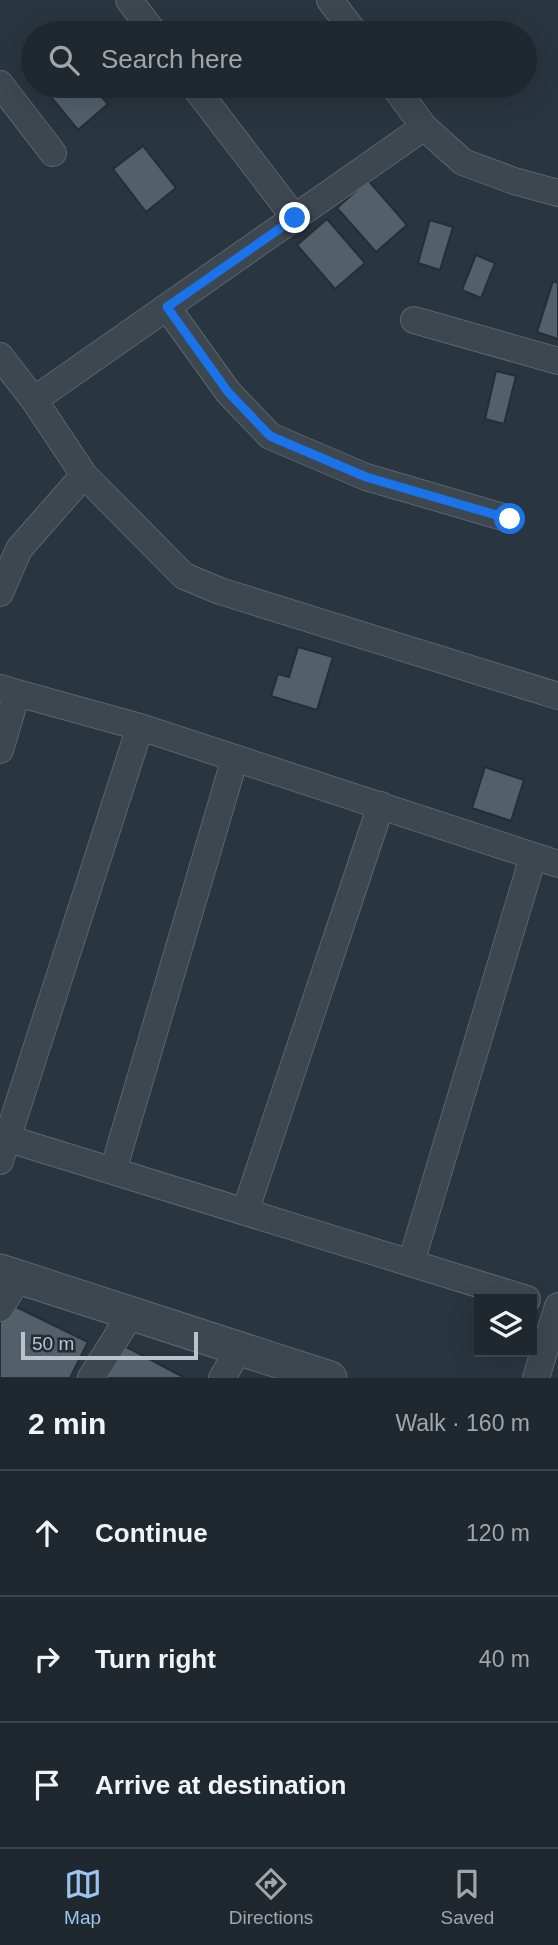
<!DOCTYPE html>
<meta charset="utf-8">
<style>
body{margin:0;font-family:Helvetica,sans-serif;background:#2c343b;color:#f1f3f6}
.controls{position:absolute;right:21px;bottom:21px;display:grid;overflow:hidden;border-radius:0px;box-shadow:0 7px 28px #0002}
.controls button{width:63px;height:63px;display:grid;place-items:center;padding:0;border:0;border-bottom:2px solid #3c444b;background:#1f282f;color:#f1f3f6;font:35px sans-serif}
.scale{position:absolute;left:21px;bottom:18px;width:177px;box-sizing:border-box;padding-left:7px;border:4px solid #bac2ca;border-top:0;font-size:19px;line-height:24px;white-space:nowrap;color:#bac2ca;-webkit-text-stroke:5px #222c35;paint-order:stroke}
.stop{position:absolute;width:21px;height:21px;margin:-16px;border:5px solid #1a73e8;border-radius:50%;background:#fff}
.stop.end{background:#1a73e8;border-color:#fff;box-shadow:0 2px 7px #0008}
.list{margin:0;padding:0;list-style:none}
h2{display:flex;justify-content:space-between;align-items:center;height:91px;margin:0;padding:0 28px;font-size:30px}
h2 small{font-size:23px;font-weight:400;color:#a1a6aa}
.list li{display:grid;grid-template-columns:46px 1fr auto;gap:21px;align-items:center;box-sizing:border-box;height:126px;padding:0 28px;border-top:2px solid #3c444b}
.list b{display:block;font-size:26px;white-space:nowrap}
.list em{font-size:23px;font-style:normal;color:#a1a6aa}
.icon{flex:none;width:38px;height:38px;fill:none;stroke:currentColor;stroke-width:2;stroke-linecap:round;stroke-linejoin:round}
.map{position:relative;flex:none;width:558px;height:1378px;overflow:hidden}
.search{position:absolute;background:#1f282f;box-shadow:0 7px 28px #0002;left:21px;right:21px;top:21px;height:77px;display:flex;align-items:center;gap:18px;box-sizing:border-box;padding:0 24px;border-radius:38px;color:#a1a6aa;font-size:26px}
.sheet{height:469px;background:#1f282f}
nav{display:flex;justify-content:space-around;align-items:center;box-sizing:border-box;height:98px;border-top:2px solid #3c444b;background:#1f282f;font-size:19px;color:#a1a6aa}
nav a{display:grid;justify-items:center;gap:4px}
nav .on{color:#9bc4ee}
.map>svg:first-child{display:block}
.building{fill:#53606a;stroke:#242e37;stroke-width:2}
.lines{fill:none;stroke-linecap:round;stroke-linejoin:round}
.minor-casing{stroke:#5b656d;stroke-width:28}
.tertiary-casing{stroke:#5b656d;stroke-width:35}
.minor{stroke:#3d474f;stroke-width:26}
.tertiary{stroke:#3d474f;stroke-width:33}
.route{stroke:#1a73e8;stroke-width:9}
</style>
<div class="map">
<svg width="558" height="1378" viewBox="0 0 558 1378">
<rect width="100%" height="100%" fill="#29353f"/>
<path class="building" d="M64 86H92L108 104 78 130 51 97Z
M143 146 176 188 146 212 113 169Z
M368 180 407 225 376 252 337 208Z
M327 219 365 263 335 289 297 245Z
M430 220 453 227 440 270 418 263Z
M476 255 495 263 481 298 462 290Z
M553 281 558 283V339L537 332Z
M496 371 516 376 504 424 485 419Z
M298 647 333 657 317 710 271 696 278 674 289 677Z
M485 767 524 780 511 821 472 808Z
M6 1302 88 1342 70 1378H0V1315Z
M117 1342 185 1378H98Z"/>
<g class="lines">
<g class="minor-casing">
<path id="minor" d="M129 0 154 33
M330 0 355 33
M0 84 53 153
M194 86 295 218
M394 86 424 127 463 162 514 181 558 193
M167 307 228 392 270 436 366 477 510 519
M414 320 558 361
M0 356 34 400 84 475 184 576 220 591 558 696
M34 400 424 127
M0 593 19 549 84 475
M17 693 140 727 558 864
M0 750 17 693 1 688
M6 1138 527 1299
M0 1161 140 727
M113 1171 235 758
M245 1212 381 805
M411 1263 533 857
M0 1308 19 1277
M91 1378 131 1314
M222 1378 239 1349
M536 1378 558 1306"/>
</g>
<g class="tertiary-casing">
<path id="tertiary" d="M0 1271 330 1378"/>
</g>
<use href="#minor" class="minor"/>
<use href="#tertiary" class="tertiary"/>
</g>
<g class="lines">
<path class="route" d="M295 218 167 307 228 392 270 436 366 477 510 519"/>
</g>
</svg>
<div class="controls">
<button><svg class="icon" aria-label="layers" viewBox="0 0 24 24"><path d="M12 4l9 5-9 5-9-5zM3 14l9 5 9-5"/></svg></button>
</div>
<div class="scale">50 m</div>
<div class="stop" style="left:510px;top:519px"></div>
<div class="stop end" style="left:295px;top:218px"></div>
<div class="search"><svg class="icon" aria-label="search" viewBox="0 0 24 24"><circle cx="10" cy="10" r="6"/><path d="M15 15l6 6"/></svg>Search here</div>
</div>
<section class="sheet">
<h2>2 min<small>Walk · 160 m</small></h2>
<ul class="list">
<li><svg class="icon" aria-label="ahead" viewBox="0 0 24 24"><path d="M12 20V5M6 11l6-6 6 6"/></svg><div><b>Continue</b></div><em>120 m</em></li>
<li><svg class="icon" aria-label="right" viewBox="0 0 24 24"><path d="M7 20v-9h11M14 6l5 5-5 5"/></svg><div><b>Turn right</b></div><em>40 m</em></li>
<li><svg class="icon" aria-label="arrive" viewBox="0 0 24 24"><path d="M6 21V4h12l-3 4 3 4H6"/></svg><div><b>Arrive at destination</b></div></li>
</ul>
</section>
<nav>
<a class="on"><svg class="icon" aria-label="map" viewBox="0 0 24 24"><path d="M3 6l6-2 6 2 6-2v14l-6 2-6-2-6 2zM9 4v14M15 6v14"/></svg>Map</a>
<a><svg class="icon" aria-label="directions" viewBox="0 0 24 24"><path d="M12 3l9 9-9 9-9-9zM9 14v-3h6M13 9l2 2-2 2"/></svg>Directions</a>
<a><svg class="icon" aria-label="saved" viewBox="0 0 24 24"><path d="M7 4h10v16l-5-4-5 4z"/></svg>Saved</a>
</nav>
